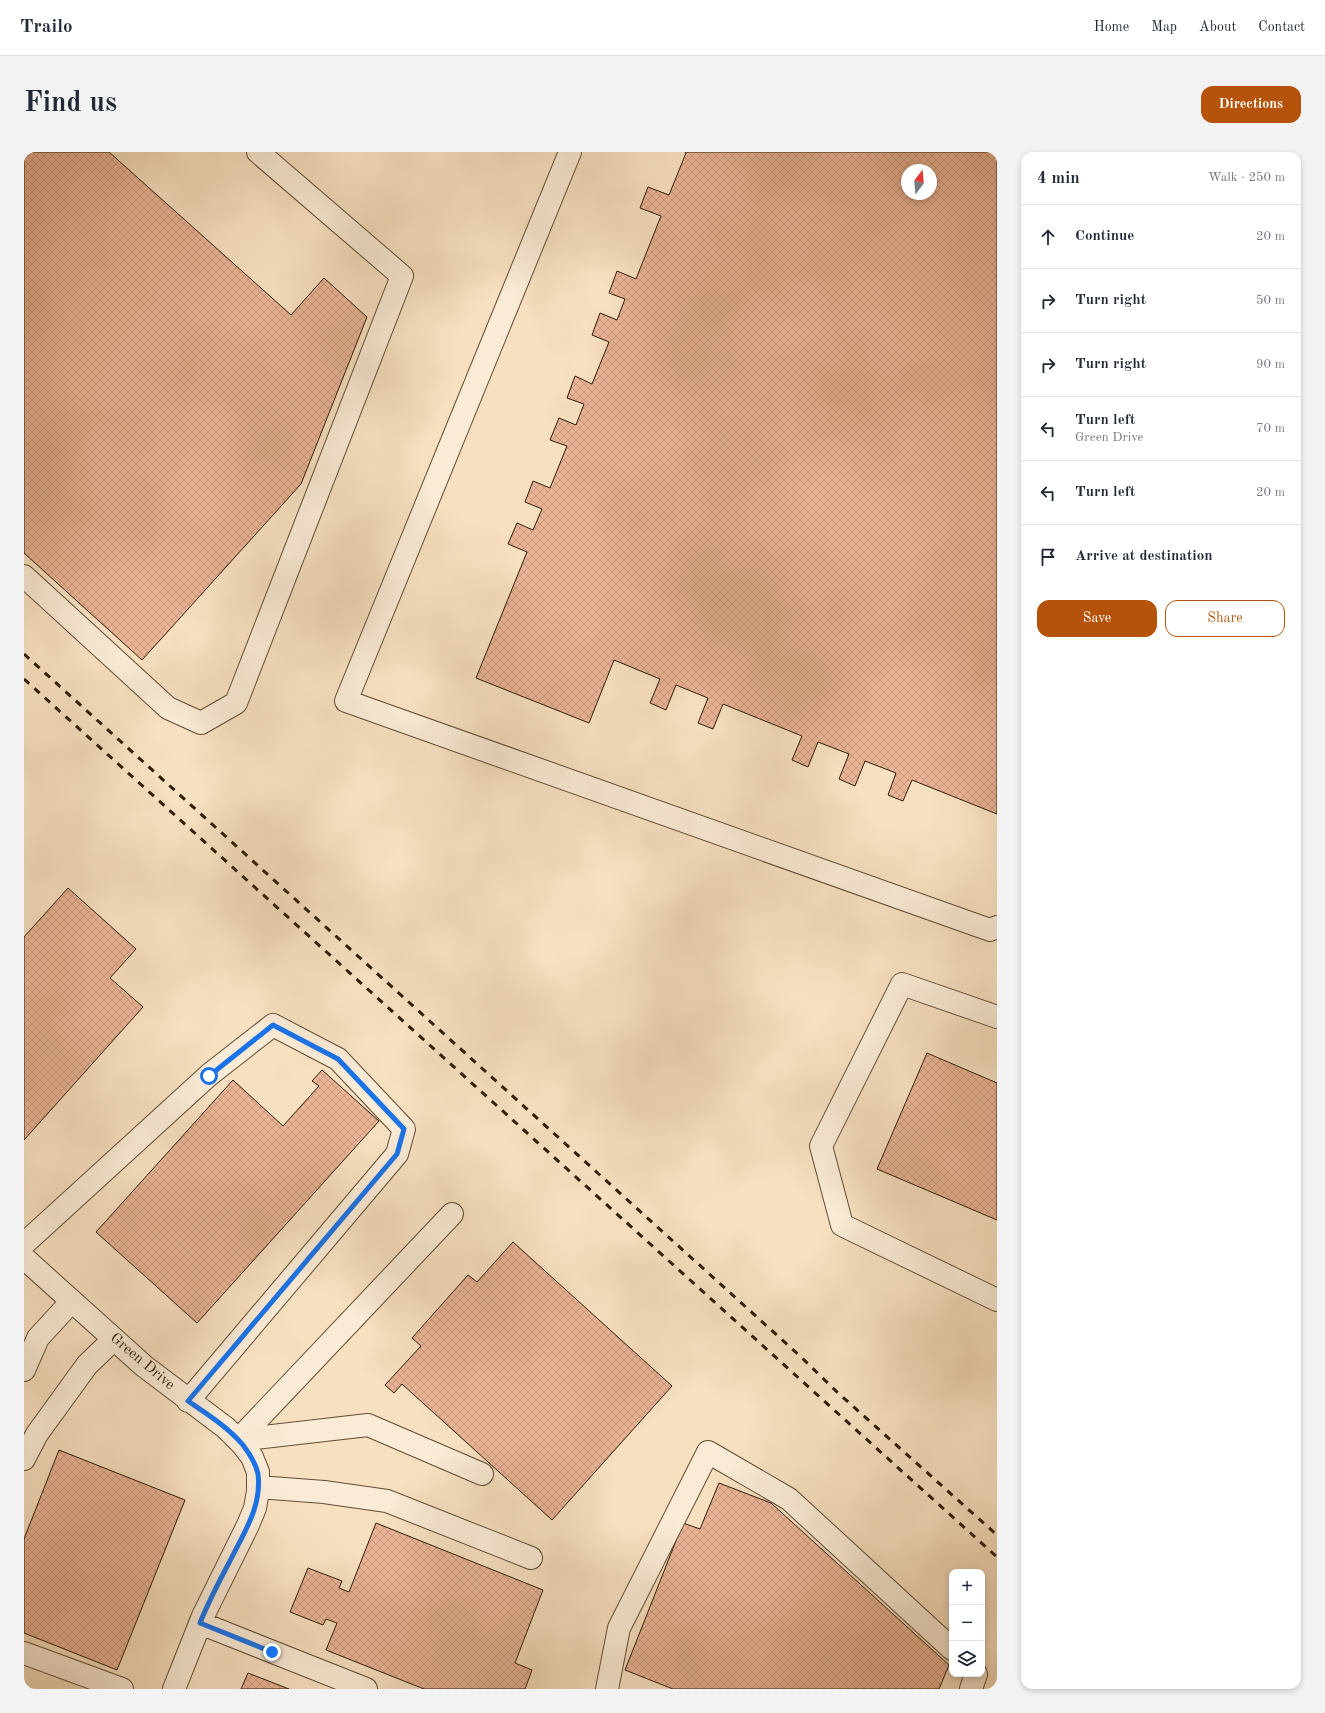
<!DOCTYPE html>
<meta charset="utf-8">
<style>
body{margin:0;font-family:"Old Standard TT",serif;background:#f2f2f3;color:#1f2937}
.controls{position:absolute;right:12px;bottom:12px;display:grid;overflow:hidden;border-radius:8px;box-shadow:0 2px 6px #0003}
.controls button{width:36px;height:36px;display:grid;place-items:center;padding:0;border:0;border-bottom:1px solid #e0e1e3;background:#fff;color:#1f2937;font:20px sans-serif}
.compass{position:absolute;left:877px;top:12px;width:36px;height:36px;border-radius:50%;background:#fff;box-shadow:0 2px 6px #0003;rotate:16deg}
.stop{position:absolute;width:12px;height:12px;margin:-9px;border:3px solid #1a73e8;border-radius:50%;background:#fff}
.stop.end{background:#1a73e8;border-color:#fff;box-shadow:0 1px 4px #0008}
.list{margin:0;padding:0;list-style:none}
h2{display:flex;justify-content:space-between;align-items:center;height:52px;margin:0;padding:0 16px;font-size:17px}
h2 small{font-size:13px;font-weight:400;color:#747a83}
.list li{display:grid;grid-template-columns:26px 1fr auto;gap:12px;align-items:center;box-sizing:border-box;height:64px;padding:0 16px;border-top:1px solid #e0e1e3}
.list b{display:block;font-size:15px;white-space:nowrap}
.list p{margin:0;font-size:13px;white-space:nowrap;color:#747a83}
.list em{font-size:13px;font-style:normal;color:#747a83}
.actions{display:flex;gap:8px;padding:12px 16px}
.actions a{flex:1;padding:9px 0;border:1px solid #b45309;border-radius:12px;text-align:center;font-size:14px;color:#b45309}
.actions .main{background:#b45309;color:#fff}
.icon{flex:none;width:22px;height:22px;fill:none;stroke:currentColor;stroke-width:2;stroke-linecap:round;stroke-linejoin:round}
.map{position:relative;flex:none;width:973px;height:1537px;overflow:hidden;border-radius:12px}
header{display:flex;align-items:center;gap:24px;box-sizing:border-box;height:56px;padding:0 20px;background:#fff;border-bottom:1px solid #e0e1e3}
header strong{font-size:19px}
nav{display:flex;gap:22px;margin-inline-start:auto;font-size:14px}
.intro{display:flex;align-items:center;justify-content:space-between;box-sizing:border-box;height:96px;padding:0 24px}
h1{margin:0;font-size:28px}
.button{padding:10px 18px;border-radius:12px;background:#b45309;color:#fff;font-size:14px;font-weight:700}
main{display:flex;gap:24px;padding:0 24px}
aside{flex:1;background:#fff;border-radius:12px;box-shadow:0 2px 6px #0003}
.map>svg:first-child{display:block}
.building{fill:url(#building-cross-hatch);stroke:#2f1c05;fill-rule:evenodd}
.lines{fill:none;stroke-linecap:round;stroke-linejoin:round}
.minor-casing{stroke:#614d34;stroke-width:24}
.minor{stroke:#faebd6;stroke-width:22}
.rail{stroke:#2f1c05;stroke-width:3;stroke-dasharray:7 7;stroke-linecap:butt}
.route{stroke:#1a73e8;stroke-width:5}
.labels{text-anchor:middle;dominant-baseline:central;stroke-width:3;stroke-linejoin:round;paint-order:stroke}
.street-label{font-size:15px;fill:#2f1c05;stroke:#faebd6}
</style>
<header>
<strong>Trailo</strong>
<nav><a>Home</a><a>Map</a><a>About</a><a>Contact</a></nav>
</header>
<div class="intro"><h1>Find us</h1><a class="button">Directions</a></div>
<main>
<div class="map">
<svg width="973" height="1537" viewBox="0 0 973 1537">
<defs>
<pattern id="building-cross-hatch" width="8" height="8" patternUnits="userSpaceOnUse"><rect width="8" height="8" fill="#e9b395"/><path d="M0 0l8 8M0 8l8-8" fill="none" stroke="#c8997f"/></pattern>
</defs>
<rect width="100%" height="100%" fill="#f7e0c0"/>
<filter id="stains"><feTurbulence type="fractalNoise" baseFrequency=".005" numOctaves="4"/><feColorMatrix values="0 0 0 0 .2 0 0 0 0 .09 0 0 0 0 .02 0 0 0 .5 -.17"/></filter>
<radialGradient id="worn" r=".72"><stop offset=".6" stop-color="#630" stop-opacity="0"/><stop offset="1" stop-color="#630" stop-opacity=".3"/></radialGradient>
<path class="building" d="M0 0H85L267 163 300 126 343 165 277 332 118 508 0 401Z
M661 0H973V662L888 628 879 649 864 643 872 621 841 609 831 634 815 627 825 602 794 590 784 615 768 608 778 584 699 552 689 577 674 571 684 546 652 533 642 558 626 551 636 527 590 508 565 571 452 526 503 400 484 392 493 371 509 378 518 357 501 350 509 329 526 336 543 294 526 288 535 266 552 273 560 252 543 246 551 224 568 232 585 190 568 183 576 161 593 168 601 147 585 141 593 119 612 127 637 64 616 56 624 35 645 43 662 1ZM883 18H907V42H883Z
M44 736 112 797 86 826 119 855 0 988V785Z
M903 901 973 931V1068L853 1017Z
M298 918 355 969 173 1171 72 1080 209 928 259 974 295 934 288 929Z
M489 1090 648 1234 528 1368 378 1232 370 1241 361 1233 397 1194 388 1186 444 1123 453 1130Z
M35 1298 161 1348 93 1518 0 1481V1387Z
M695 1331 747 1351 925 1513 915 1537H649L601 1518 659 1371 676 1377Z
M352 1371 519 1438 491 1511 508 1518 501 1537H400L302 1498 313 1471 302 1467 299 1473 266 1460 284 1416 318 1429 315 1436 325 1440Z
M224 1521 265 1537H217Z"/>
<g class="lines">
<g class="minor-casing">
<path id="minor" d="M546 0 322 549 966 778 973 775
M0 424 144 556 177 571 212 551 378 124 234 0
M973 865 878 832 797 994 818 1073 973 1148
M0 1092 185 923 249 873 314 907 380 977 373 1002 164 1249
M0 1106 120 1214 202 1276 218 1292 228 1305 234 1320V1339L231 1356 224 1373 179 1464 150 1537
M0 1218 14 1186 48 1149
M214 1288 428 1062
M214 1288 344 1273 458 1322
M0 1307 13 1282 63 1213 90 1187
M234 1335 300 1340 363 1349 507 1406
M176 1471 342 1537
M0 1501 98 1537
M583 1537 595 1476 684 1300 765 1347 928 1497
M947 1537 952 1522"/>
</g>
<use href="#minor" class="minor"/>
<path class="rail" d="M0 502 776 1204 813 1240 973 1383
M0 527 973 1405"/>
</g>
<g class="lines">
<path class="route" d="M185 924 249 873 314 907 380 977 373 1002 164 1249C183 1262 204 1275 219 1293 225 1301 232 1312 234 1322 238 1353 221 1379 208 1405 197 1426 185 1448 176 1471L248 1500"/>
</g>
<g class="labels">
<g class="street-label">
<text transform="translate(118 1210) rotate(40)">Green Drive</text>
</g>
</g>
<rect width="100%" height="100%" filter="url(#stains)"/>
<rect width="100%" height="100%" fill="url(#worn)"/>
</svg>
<div class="controls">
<button>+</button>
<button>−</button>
<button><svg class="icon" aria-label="layers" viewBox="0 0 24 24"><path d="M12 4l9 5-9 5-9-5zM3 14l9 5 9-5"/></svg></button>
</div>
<svg class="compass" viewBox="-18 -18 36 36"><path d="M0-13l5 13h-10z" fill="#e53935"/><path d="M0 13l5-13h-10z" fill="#747a83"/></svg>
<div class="stop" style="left:185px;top:924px"></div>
<div class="stop end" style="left:248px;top:1500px"></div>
</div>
<aside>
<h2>4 min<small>Walk · 250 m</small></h2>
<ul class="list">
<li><svg class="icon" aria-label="ahead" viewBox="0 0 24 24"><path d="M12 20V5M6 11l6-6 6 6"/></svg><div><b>Continue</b></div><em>20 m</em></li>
<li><svg class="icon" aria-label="right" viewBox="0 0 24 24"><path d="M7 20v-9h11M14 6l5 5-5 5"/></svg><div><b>Turn right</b></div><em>50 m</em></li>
<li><svg class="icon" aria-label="right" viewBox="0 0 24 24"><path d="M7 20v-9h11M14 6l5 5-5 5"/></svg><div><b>Turn right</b></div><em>90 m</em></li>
<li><svg class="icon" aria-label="left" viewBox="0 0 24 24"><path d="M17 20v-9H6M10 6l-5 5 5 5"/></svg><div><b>Turn left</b><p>Green Drive</p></div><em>70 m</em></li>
<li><svg class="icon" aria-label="left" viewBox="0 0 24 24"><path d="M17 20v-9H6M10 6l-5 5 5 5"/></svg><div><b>Turn left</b></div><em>20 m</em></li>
<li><svg class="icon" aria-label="arrive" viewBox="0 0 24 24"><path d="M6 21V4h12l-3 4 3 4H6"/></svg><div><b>Arrive at destination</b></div></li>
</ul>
<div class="actions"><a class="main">Save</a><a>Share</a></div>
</aside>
</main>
